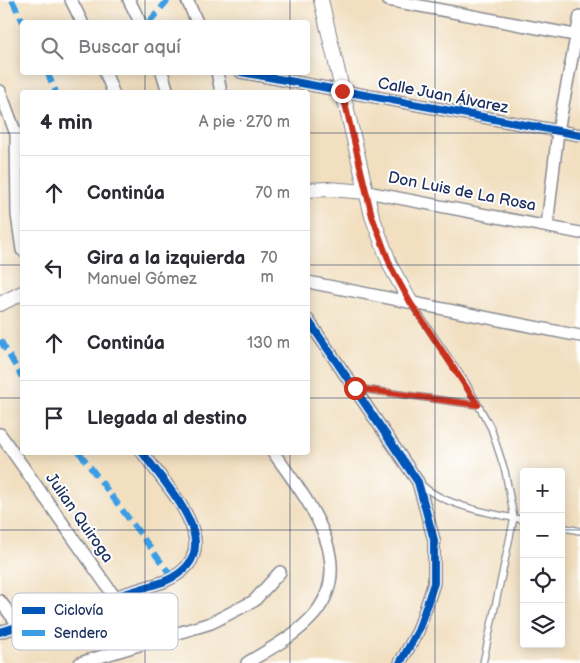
<!DOCTYPE html>
<html lang="es">
<meta charset="utf-8">
<style>
body{margin:0;font-family:"Balsamiq Sans",sans-serif;background:#f2f2f3;color:#2b2b33}
.controls{position:absolute;right:15px;bottom:15px;display:grid;overflow:hidden;border-radius:5px;box-shadow:0 2px 12px #0003}
.controls button{width:45px;height:45px;display:grid;place-items:center;padding:0;border:0;border-bottom:1px solid #e1e1e2;background:#fff;color:#2b2b33;font:25px sans-serif}
.stop{position:absolute;width:15px;height:15px;margin:-11px;border:4px solid #c8321e;border-radius:50%;background:#fff}
.stop.end{background:#c8321e;border-color:#fff;box-shadow:0 1px 5px #0008}
.list{margin:0;padding:0;list-style:none}
h2{display:flex;justify-content:space-between;align-items:center;height:65px;margin:0;padding:0 20px;font-size:21px}
h2 small{font-size:16px;font-weight:400;color:#7c7c81}
.list li{display:grid;grid-template-columns:32px 1fr auto;gap:15px;align-items:center;box-sizing:border-box;height:75px;padding:0 20px;border-top:1px solid #e1e1e2}
.list b{display:block;font-size:19px;white-space:nowrap}
.list p{margin:0;font-size:16px;white-space:nowrap;color:#7c7c81}
.list em{font-size:16px;font-style:normal;color:#7c7c81}
.icon{flex:none;width:28px;height:28px;fill:none;stroke:currentColor;stroke-width:2;stroke-linecap:round;stroke-linejoin:round}
.map{position:relative;flex:none;width:580px;height:663px;overflow:hidden}
.search{position:absolute;background:#fff;box-shadow:0 2px 12px #0003;left:20px;top:20px;width:290px;height:55px;display:flex;align-items:center;gap:12px;box-sizing:border-box;padding:0 18px;border-radius:5px;color:#7c7c81;font-size:19px}
.panel{position:absolute;background:#fff;box-shadow:0 2px 12px #0003;left:20px;top:90px;width:290px;height:365px;border-radius:5px}
.map>svg:first-child{display:block}
.lines{fill:none;stroke-linecap:round;stroke-linejoin:round}
.service-casing{stroke:#86878f;stroke-width:8}
.minor-casing{stroke:#86878f;stroke-width:14}
.tertiary-casing{stroke:#86878f;stroke-width:16}
.service{stroke:#fff;stroke-width:5.5}
.minor{stroke:#fff;stroke-width:11}
.tertiary{stroke:#fff;stroke-width:14}
.quiet{stroke:#3b9de6;stroke-width:6;stroke-dasharray:12 6;stroke-linecap:butt}
.cycleway-casing{stroke:#fff;stroke-width:11}
.cycleway{stroke:#0057b8;stroke-width:8}
.route{stroke:#c8321e;stroke-width:6}
.grid{fill:none;stroke:#1b2f5e;stroke-width:1;stroke-opacity:0.55}
.labels{text-anchor:middle;dominant-baseline:central;stroke-width:4;stroke-linejoin:round;paint-order:stroke}
.street-label{font-size:16px;fill:#1b2f5e;stroke:#fff}
.key{fill:#fff;stroke:#bbc1cf;stroke-width:1}
.key-label{font-size:14px;fill:#1b2f5e}
</style>
<div class="map">
<svg width="580" height="663" viewBox="0 0 580 663">
<rect width="100%" height="100%" fill="#fff"/>
<filter id="ink" filterUnits="userSpaceOnUse"><feTurbulence type="fractalNoise" baseFrequency=".02" numOctaves="2"/><feDisplacementMap in="SourceGraphic" scale="10" xChannelSelector="R" yChannelSelector="G"/><feConvolveMatrix kernelMatrix="1 2 1 2 8 2 1 2 1" color-interpolation-filters="sRGB"/></filter>
<filter id="wash" filterUnits="userSpaceOnUse"><feTurbulence type="fractalNoise" baseFrequency=".0096" numOctaves="4" result="noise"/><feDisplacementMap in="SourceGraphic" scale="20" xChannelSelector="R" yChannelSelector="G"/><feGaussianBlur stdDeviation="1.12" result="paint"/><feColorMatrix in="noise" values="0 0 0 0 0 0 0 0 0 0 0 0 0 0 0 0 0 1.4 0 .05"/><feComposite in="paint" operator="in"/></filter>
<g filter="url(#wash)">
<rect width="100%" height="100%" fill="#f1dfc0"/>
</g>
<g filter="url(#ink)">
<g class="lines">
<g class="service-casing">
<path id="service" d="M411 303 466 383 491 428 505 471 514 518 483 663
M355 388 478 405
M422 485C444 506 494 514 524 520
M561 527 580 531"/>
</g>
<g class="minor-casing">
<path id="minor" d="M71 0 82 22
M129 0 140 22
M187 0 197 22
M388 0 580 36
M105 72 113 92
M162 72 168 92
M217 72 221 92
M241 72 580 135
M0 91 16 134 17 215 22 250
M367 192 580 233
M547 226 558 131 580 16
M308 282 580 336
M308 320 418 482 434 540V583L418 631 400 663
M0 434 114 596
M0 601 19 626
M0 632 163 582C234 553 169 490 142 452
M80 663 211 623 254 601 280 572
M247 663C268 650 293 637 310 619 362 566 306 498 273 452"/>
</g>
<g class="tertiary-casing">
<path id="tertiary" d="M321 0 372 216 391 267 410 301
M308 190 328 189 367 192
M0 304 22 293"/>
</g>
<use href="#service" class="service"/>
<use href="#minor" class="minor"/>
<use href="#tertiary" class="tertiary"/>
<path class="quiet" d="M12 0 23 22
M149 22 168 0
M47 72 56 92
M0 340 22 377
M79 452 173 578
M123 594 132 620 136 646"/>
<g class="cycleway-casing">
<path id="cycleway" d="M241 72 580 135
M308 320 418 482 434 540V583L418 631 400 663
M0 632 163 582C234 553 169 490 142 452"/>
</g>
<use href="#cycleway" class="cycleway"/>
</g>
</g>
<g class="lines" filter="url(#ink)">
<path class="route" d="M342 91 372 216 391 267 410 302 478 405 355 388"/>
</g>
<path class="grid" d="M145 0V22M290 0V22M435 0V663M145 72V92M290 72V92M0 133H22M308 133H580M0 265H22M308 265H580M0 398H22M308 398H580M145 452V663M290 452V663M0 530H524M561 530H580"/>
<g class="labels">
<g class="street-label">
<text transform="translate(443 96) rotate(11)">Calle Juan Álvarez</text>
<text transform="translate(462 192) rotate(11)">Don Luis de La Rosa</text>
<text transform="translate(79 518) rotate(55)">Julian Quiroga</text>
</g>
</g>
<rect x="12" y="593" width="166" height="57" rx="8" class="key"/>
<rect x="22" y="607" width="23" height="7" fill="#0057b8"/>
<rect x="22" y="630" width="23" height="6" fill="#3b9de6"/>
<g class="key-label">
<text x="54" y="615">Ciclovía</text>
<text x="54" y="638">Sendero</text>
</g>
</svg>
<div class="controls">
<button>+</button>
<button>−</button>
<button><svg class="icon" aria-label="locate" viewBox="0 0 24 24"><circle cx="12" cy="12" r="6"/><path d="M12 2v4M12 18v4M2 12h4M18 12h4"/></svg></button>
<button><svg class="icon" aria-label="layers" viewBox="0 0 24 24"><path d="M12 4l9 5-9 5-9-5zM3 14l9 5 9-5"/></svg></button>
</div>
<div class="stop" style="left:355px;top:388px"></div>
<div class="stop end" style="left:342px;top:91px"></div>
<div class="search"><svg class="icon" aria-label="search" viewBox="0 0 24 24"><circle cx="10" cy="10" r="6"/><path d="M15 15l6 6"/></svg>Buscar aquí</div>
<section class="panel">
<h2>4 min<small>A pie · 270 m</small></h2>
<ul class="list">
<li><svg class="icon" aria-label="ahead" viewBox="0 0 24 24"><path d="M12 20V5M6 11l6-6 6 6"/></svg><div><b>Continúa</b></div><em>70 m</em></li>
<li><svg class="icon" aria-label="left" viewBox="0 0 24 24"><path d="M17 20v-9H6M10 6l-5 5 5 5"/></svg><div><b>Gira a la izquierda</b><p>Manuel Gómez</p></div><em>70 m</em></li>
<li><svg class="icon" aria-label="ahead" viewBox="0 0 24 24"><path d="M12 20V5M6 11l6-6 6 6"/></svg><div><b>Continúa</b></div><em>130 m</em></li>
<li><svg class="icon" aria-label="arrive" viewBox="0 0 24 24"><path d="M6 21V4h12l-3 4 3 4H6"/></svg><div><b>Llegada al destino</b></div></li>
</ul>
</section>
</div>
